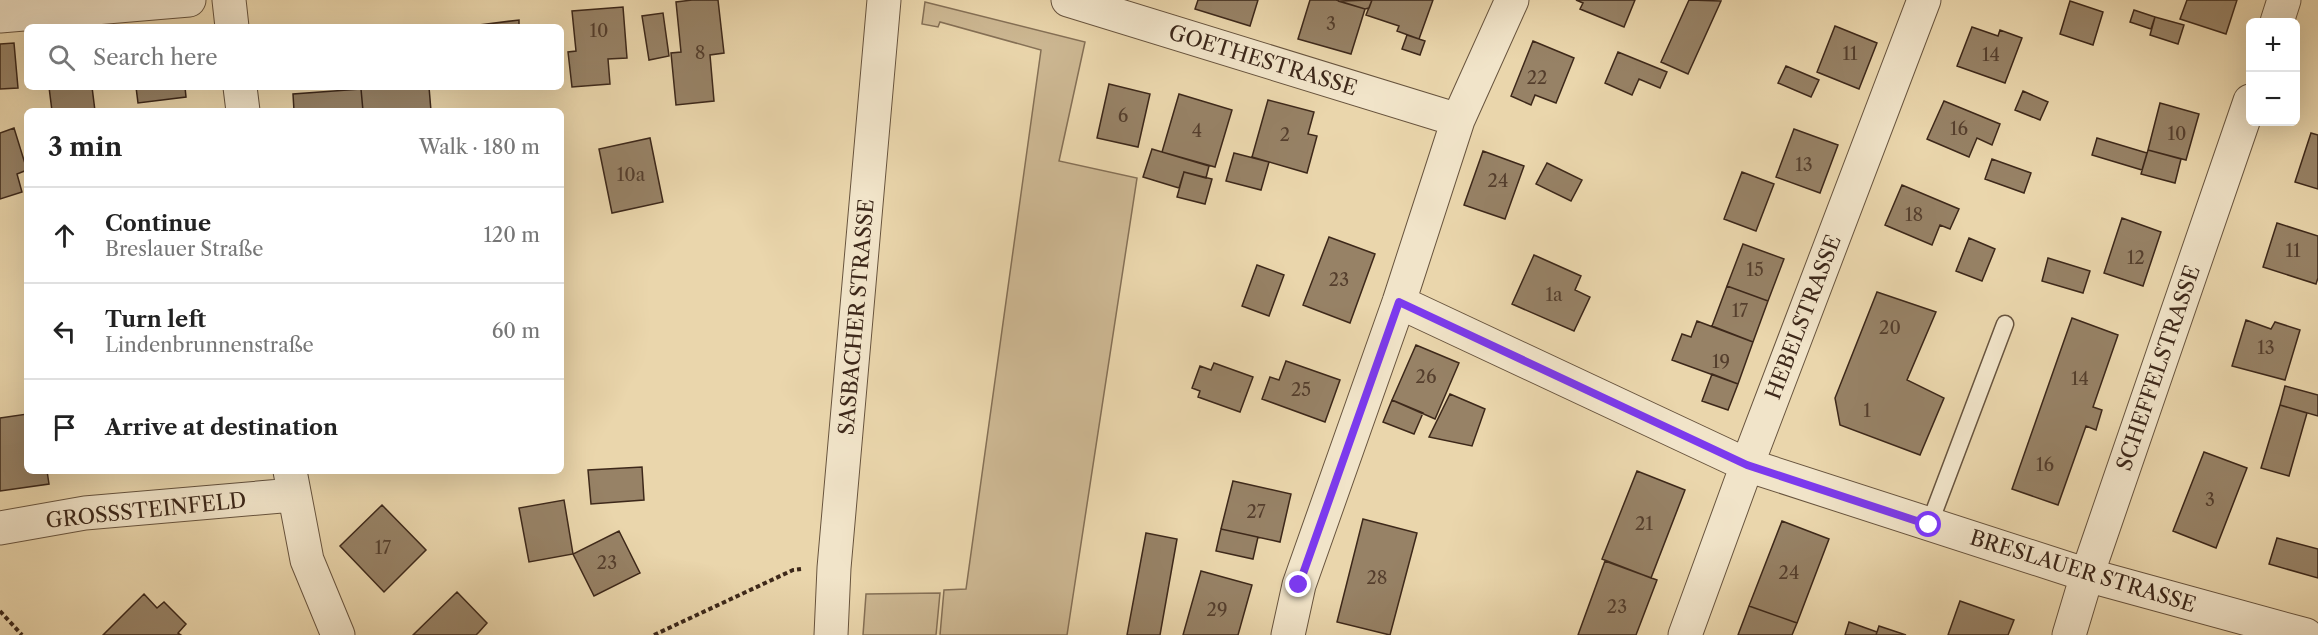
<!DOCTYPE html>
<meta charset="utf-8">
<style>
body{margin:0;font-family:"Libre Caslon Text",serif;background:#f6f6f6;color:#222}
.controls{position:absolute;right:18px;top:18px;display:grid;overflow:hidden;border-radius:9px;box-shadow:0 6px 24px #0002}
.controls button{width:54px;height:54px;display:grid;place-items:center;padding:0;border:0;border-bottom:2px solid #e0e0e0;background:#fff;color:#222;font:30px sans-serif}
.stop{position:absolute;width:18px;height:18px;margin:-14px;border:4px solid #7c3aed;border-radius:50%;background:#fff}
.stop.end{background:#7c3aed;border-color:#fff;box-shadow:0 2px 6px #0008}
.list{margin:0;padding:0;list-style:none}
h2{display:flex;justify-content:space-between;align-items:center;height:78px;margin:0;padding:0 24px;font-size:26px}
h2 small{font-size:20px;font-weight:400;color:#767676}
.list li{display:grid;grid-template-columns:39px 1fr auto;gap:18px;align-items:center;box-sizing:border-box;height:96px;padding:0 24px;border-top:2px solid #e0e0e0}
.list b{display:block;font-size:22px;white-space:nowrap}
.list p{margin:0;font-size:20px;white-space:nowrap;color:#767676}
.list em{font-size:20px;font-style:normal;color:#767676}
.icon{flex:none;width:33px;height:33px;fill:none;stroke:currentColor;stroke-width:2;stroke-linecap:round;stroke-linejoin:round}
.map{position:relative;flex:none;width:2318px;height:635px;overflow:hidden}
.search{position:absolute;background:#fff;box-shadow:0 6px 24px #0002;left:24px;top:24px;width:540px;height:66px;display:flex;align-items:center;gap:15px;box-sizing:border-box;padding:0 21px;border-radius:9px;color:#767676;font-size:22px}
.panel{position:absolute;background:#fff;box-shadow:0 6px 24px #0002;left:24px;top:108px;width:540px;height:366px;border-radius:9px}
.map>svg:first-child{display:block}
.green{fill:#cdb893;stroke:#857056;stroke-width:1.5}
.building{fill:#978266;stroke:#3d281a;stroke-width:1.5}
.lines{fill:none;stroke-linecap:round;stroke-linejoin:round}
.service-casing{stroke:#68543e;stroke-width:19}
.minor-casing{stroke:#68543e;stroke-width:35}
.tertiary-casing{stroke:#68543e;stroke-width:35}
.path{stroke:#3d281a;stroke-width:4;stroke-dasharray:4.5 3;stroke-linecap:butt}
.service{stroke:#f1e4c9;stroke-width:16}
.minor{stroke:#f1e4c9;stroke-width:33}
.tertiary{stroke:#f1e4c9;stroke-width:33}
.route{stroke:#7c3aed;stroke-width:8}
.labels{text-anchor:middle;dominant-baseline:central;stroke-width:4.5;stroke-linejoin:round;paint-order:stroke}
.number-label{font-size:18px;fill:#543e2d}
.street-label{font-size:21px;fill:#3d281a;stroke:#f1e4c9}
</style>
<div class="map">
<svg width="2318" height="635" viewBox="0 0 2318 635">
<rect width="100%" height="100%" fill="#ead6ac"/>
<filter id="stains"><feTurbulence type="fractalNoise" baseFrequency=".00333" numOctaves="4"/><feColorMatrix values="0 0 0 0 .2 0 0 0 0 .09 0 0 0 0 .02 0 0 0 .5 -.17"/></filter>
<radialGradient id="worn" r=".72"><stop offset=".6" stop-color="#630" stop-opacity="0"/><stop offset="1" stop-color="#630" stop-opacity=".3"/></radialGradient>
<path class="green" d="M925 2 1085 42 1059 161 1137 178 1067 635H940L944 590 966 589 1041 50 940 22 938 27 922 24Z
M940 593 936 635H863L866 594Z"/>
<path class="building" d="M692 0H718L724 53 710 55 714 101 676 105 671 53 681 52 676 2Z
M1198 0H1258L1250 26 1195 9Z
M1310 0H1336L1365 9 1351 54 1298 39Z
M1372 0 1369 8 1365 9 1338 1Z
M1372 0H1433L1419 39 1397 31 1399 26 1366 15Z
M1576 0H1635L1624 27 1580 9 1583 3Z
M1689 0 1721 1 1688 74 1661 62Z
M2187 0H2237L2226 34 2180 19Z
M2070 1 2103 12 2093 45 2060 34Z
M623 7 627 58 608 59 610 84 572 87 568 52 576 51 572 11Z
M2134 10 2155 17 2151 29 2130 22Z
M663 13 669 56 649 60 642 16Z
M2155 17 2184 25 2178 44 2150 35Z
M519 20V27H463Z
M1835 26 1877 43 1859 89 1817 72Z
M1972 27 1998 36 2000 30 2022 38 2005 83 1957 66Z
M1407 35 1425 41 1420 55 1402 49Z
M1533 41 1574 58 1556 103 1535 95 1531 105 1511 96Z
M14 43 18 88 0 89V44Z
M1618 52 1667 72 1660 88 1639 79 1632 95 1605 83Z
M1786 66 1819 80 1811 97 1778 83Z
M1109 84 1150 94 1138 147 1097 138Z
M49 87H92L95 111H52Z
M136 87H185L186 97 138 103Z
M380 87H429L431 111H363L361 89Z
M361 89 363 111H294L293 94Z
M2023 91 2048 102 2040 120 2015 110Z
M1179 94 1232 110 1215 167 1162 152Z
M1268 100 1314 112 1308 134 1317 136 1307 173 1252 157Z
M1944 101 2000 124 1992 145 1977 138 1969 157 1927 139Z
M2160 103 2199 114 2186 160 2148 150Z
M14 128 27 170 17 174 22 192 0 199V133Z
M1794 129 1838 145 1820 193 1776 177Z
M2311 133 2318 135V189L2295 182Z
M650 138 663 202 612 213 599 149Z
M2097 138 2147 153 2142 170 2092 155Z
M1152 149 1209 166 1206 178 1184 172 1179 188 1143 177Z
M2148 150 2181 159 2175 183 2141 174Z
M1483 151 1524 166 1505 219 1464 205Z
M1234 153 1269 162 1261 190 1226 181Z
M1992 159 2031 173 2024 193 1985 179Z
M1547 163 1582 180 1571 201 1536 184Z
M1184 172 1212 179 1205 204 1177 197Z
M1742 172 1774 184 1756 231 1724 219Z
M1902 185 1959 209 1950 229 1940 225 1932 245 1885 225Z
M2122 218 2161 232 2143 286 2104 273Z
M2277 223 2318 236V278L2316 284 2263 267Z
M1329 237 1375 254 1350 323 1303 305Z
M1969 238 1995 249 1982 281 1956 271Z
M1743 244 1784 259 1768 301 1727 286Z
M1534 255 1581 276 1575 290 1590 297 1574 331 1512 304Z
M2048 258 2090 271 2083 293 2042 281Z
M1257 265 1284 275 1269 316 1242 306Z
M1727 286 1768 301 1753 342 1712 326Z
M1877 292 1936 312 1907 380 1944 398 1920 455 1840 425 1835 398Z
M2072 318 2118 335 2093 407 2102 410 2096 430 2086 426 2058 505 2012 489Z
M2246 320 2271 329 2275 322 2300 330 2285 380 2232 366Z
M1697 321 1753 342 1738 384 1672 360 1682 334 1691 337Z
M1416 345 1459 363 1435 419 1392 400Z
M1286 361 1340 380 1325 422 1262 399 1270 377 1279 380Z
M1214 363 1253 377 1240 412 1198 397 1200 391 1192 388 1200 366 1211 370Z
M1712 374 1738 384 1728 410 1702 401Z
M2285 386 2318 395V416L2280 405Z
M1450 394 1485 409 1472 446 1429 437Z
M1392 400 1423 413 1414 434 1383 422Z
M2280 405 2307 413 2289 476 2261 468Z
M27 414V471H47L49 484 0 491V418Z
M2204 452 2247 468 2216 548 2173 531Z
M642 467 644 500 591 504 588 470Z
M1637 471 1685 490 1651 578 1602 559Z
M1233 481 1291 494 1280 542 1221 529Z
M564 500 573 554 529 562 519 508Z
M382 505 426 550 384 592 340 546Z
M1363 519 1417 533 1390 635 1337 622Z
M1782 521 1829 539 1797 623 1749 606Z
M1221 529 1258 537 1253 559 1216 551Z
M619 531 640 573 594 596 573 554Z
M1146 533 1177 539 1160 635H1127Z
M2277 538 2318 549V578L2269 564Z
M1605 561 1657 580 1636 635H1578Z
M1201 571 1252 585 1238 635H1183Z
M457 592 487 623 479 632 476 635H413Z
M144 594 157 608 164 602 186 624 178 633 181 635H103Z
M1960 601 2014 620 2008 635H1948Z
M1749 606 1797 623 1792 635H1738Z
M1849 622 1877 632 1876 635H1845Z
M1879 626 1906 635H1876Z"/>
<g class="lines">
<g class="service-casing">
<path id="service" d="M1929 525 2005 324"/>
</g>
<g class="minor-casing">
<path id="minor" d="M229 0 232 27
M1068 0 1458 120
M0 16 189 0
M2277 22 2284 0
M240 87 243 111
M1399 302 1747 465 2087 575 2306 635
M290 471 307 560 338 635
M0 528 85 513 293 495
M1288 635 1299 585 1399 302 1458 120 1512 0
M1685 635 1747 465 1924 0
M2069 635 2087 575 2250 101"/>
</g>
<g class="tertiary-casing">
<path id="tertiary" d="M831 635 834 568 884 0"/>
</g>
<path class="path" d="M0 611 22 635
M654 635 793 570 801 569"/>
<use href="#service" class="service"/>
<use href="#minor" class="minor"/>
<use href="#tertiary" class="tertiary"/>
</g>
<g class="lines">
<path class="route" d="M1299 585 1399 302 1747 465 1929 525"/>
</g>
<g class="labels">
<g class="number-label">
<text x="1331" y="24">3</text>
<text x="599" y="31">10</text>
<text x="700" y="53">8</text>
<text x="1850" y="54">11</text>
<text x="1991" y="55">14</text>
<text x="1537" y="78">22</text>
<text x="1123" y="116">6</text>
<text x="1959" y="129">16</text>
<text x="1197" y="131">4</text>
<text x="2177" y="134">10</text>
<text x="1285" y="135">2</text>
<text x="1804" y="165">13</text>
<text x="631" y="175">10a</text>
<text x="1498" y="181">24</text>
<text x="1914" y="215">18</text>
<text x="2293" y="251">11</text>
<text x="2136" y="258">12</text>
<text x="1755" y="270">15</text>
<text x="1339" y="280">23</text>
<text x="1554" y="295">1a</text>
<text x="1740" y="311">17</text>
<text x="1890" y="328">20</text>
<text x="2266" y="348">13</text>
<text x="1721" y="362">19</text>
<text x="1426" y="377">26</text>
<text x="2080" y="379">14</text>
<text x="1301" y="390">25</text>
<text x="1867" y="411">1</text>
<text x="2045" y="465">16</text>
<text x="2210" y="500">3</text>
<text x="1256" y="512">27</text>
<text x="1644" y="524">21</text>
<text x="383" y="548">17</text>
<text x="607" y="563">23</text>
<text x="1789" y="573">24</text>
<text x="1377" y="578">28</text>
<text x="1617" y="607">23</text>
<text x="1217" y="610">29</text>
</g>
<g class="street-label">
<text transform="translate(1263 60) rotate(17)">GOETHESTRASSE</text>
<text transform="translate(856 317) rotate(-85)">SASBACHER STRASSE</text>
<text transform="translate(1803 317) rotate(-69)">HEBELSTRASSE</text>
<text transform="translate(2158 368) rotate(-71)">SCHEFFELSTRASSE</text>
<text transform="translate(146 510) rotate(-6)">GROSSSTEINFELD</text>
<text transform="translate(2083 571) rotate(17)">BRESLAUER STRASSE</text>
</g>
</g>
<rect width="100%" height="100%" filter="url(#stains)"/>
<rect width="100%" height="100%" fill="url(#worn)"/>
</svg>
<div class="controls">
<button>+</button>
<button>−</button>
</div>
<div class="stop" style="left:1929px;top:525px"></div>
<div class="stop end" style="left:1299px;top:585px"></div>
<div class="search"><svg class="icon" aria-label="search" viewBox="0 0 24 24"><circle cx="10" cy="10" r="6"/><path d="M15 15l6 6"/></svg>Search here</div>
<section class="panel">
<h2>3 min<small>Walk · 180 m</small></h2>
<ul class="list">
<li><svg class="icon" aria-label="ahead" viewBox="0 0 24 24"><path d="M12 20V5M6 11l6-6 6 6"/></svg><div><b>Continue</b><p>Breslauer Straße</p></div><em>120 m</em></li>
<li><svg class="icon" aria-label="left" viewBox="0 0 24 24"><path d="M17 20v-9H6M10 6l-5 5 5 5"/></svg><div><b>Turn left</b><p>Lindenbrunnenstraße</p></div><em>60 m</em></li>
<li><svg class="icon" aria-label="arrive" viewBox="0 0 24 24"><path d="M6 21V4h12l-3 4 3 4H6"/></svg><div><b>Arrive at destination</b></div></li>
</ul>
</section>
</div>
